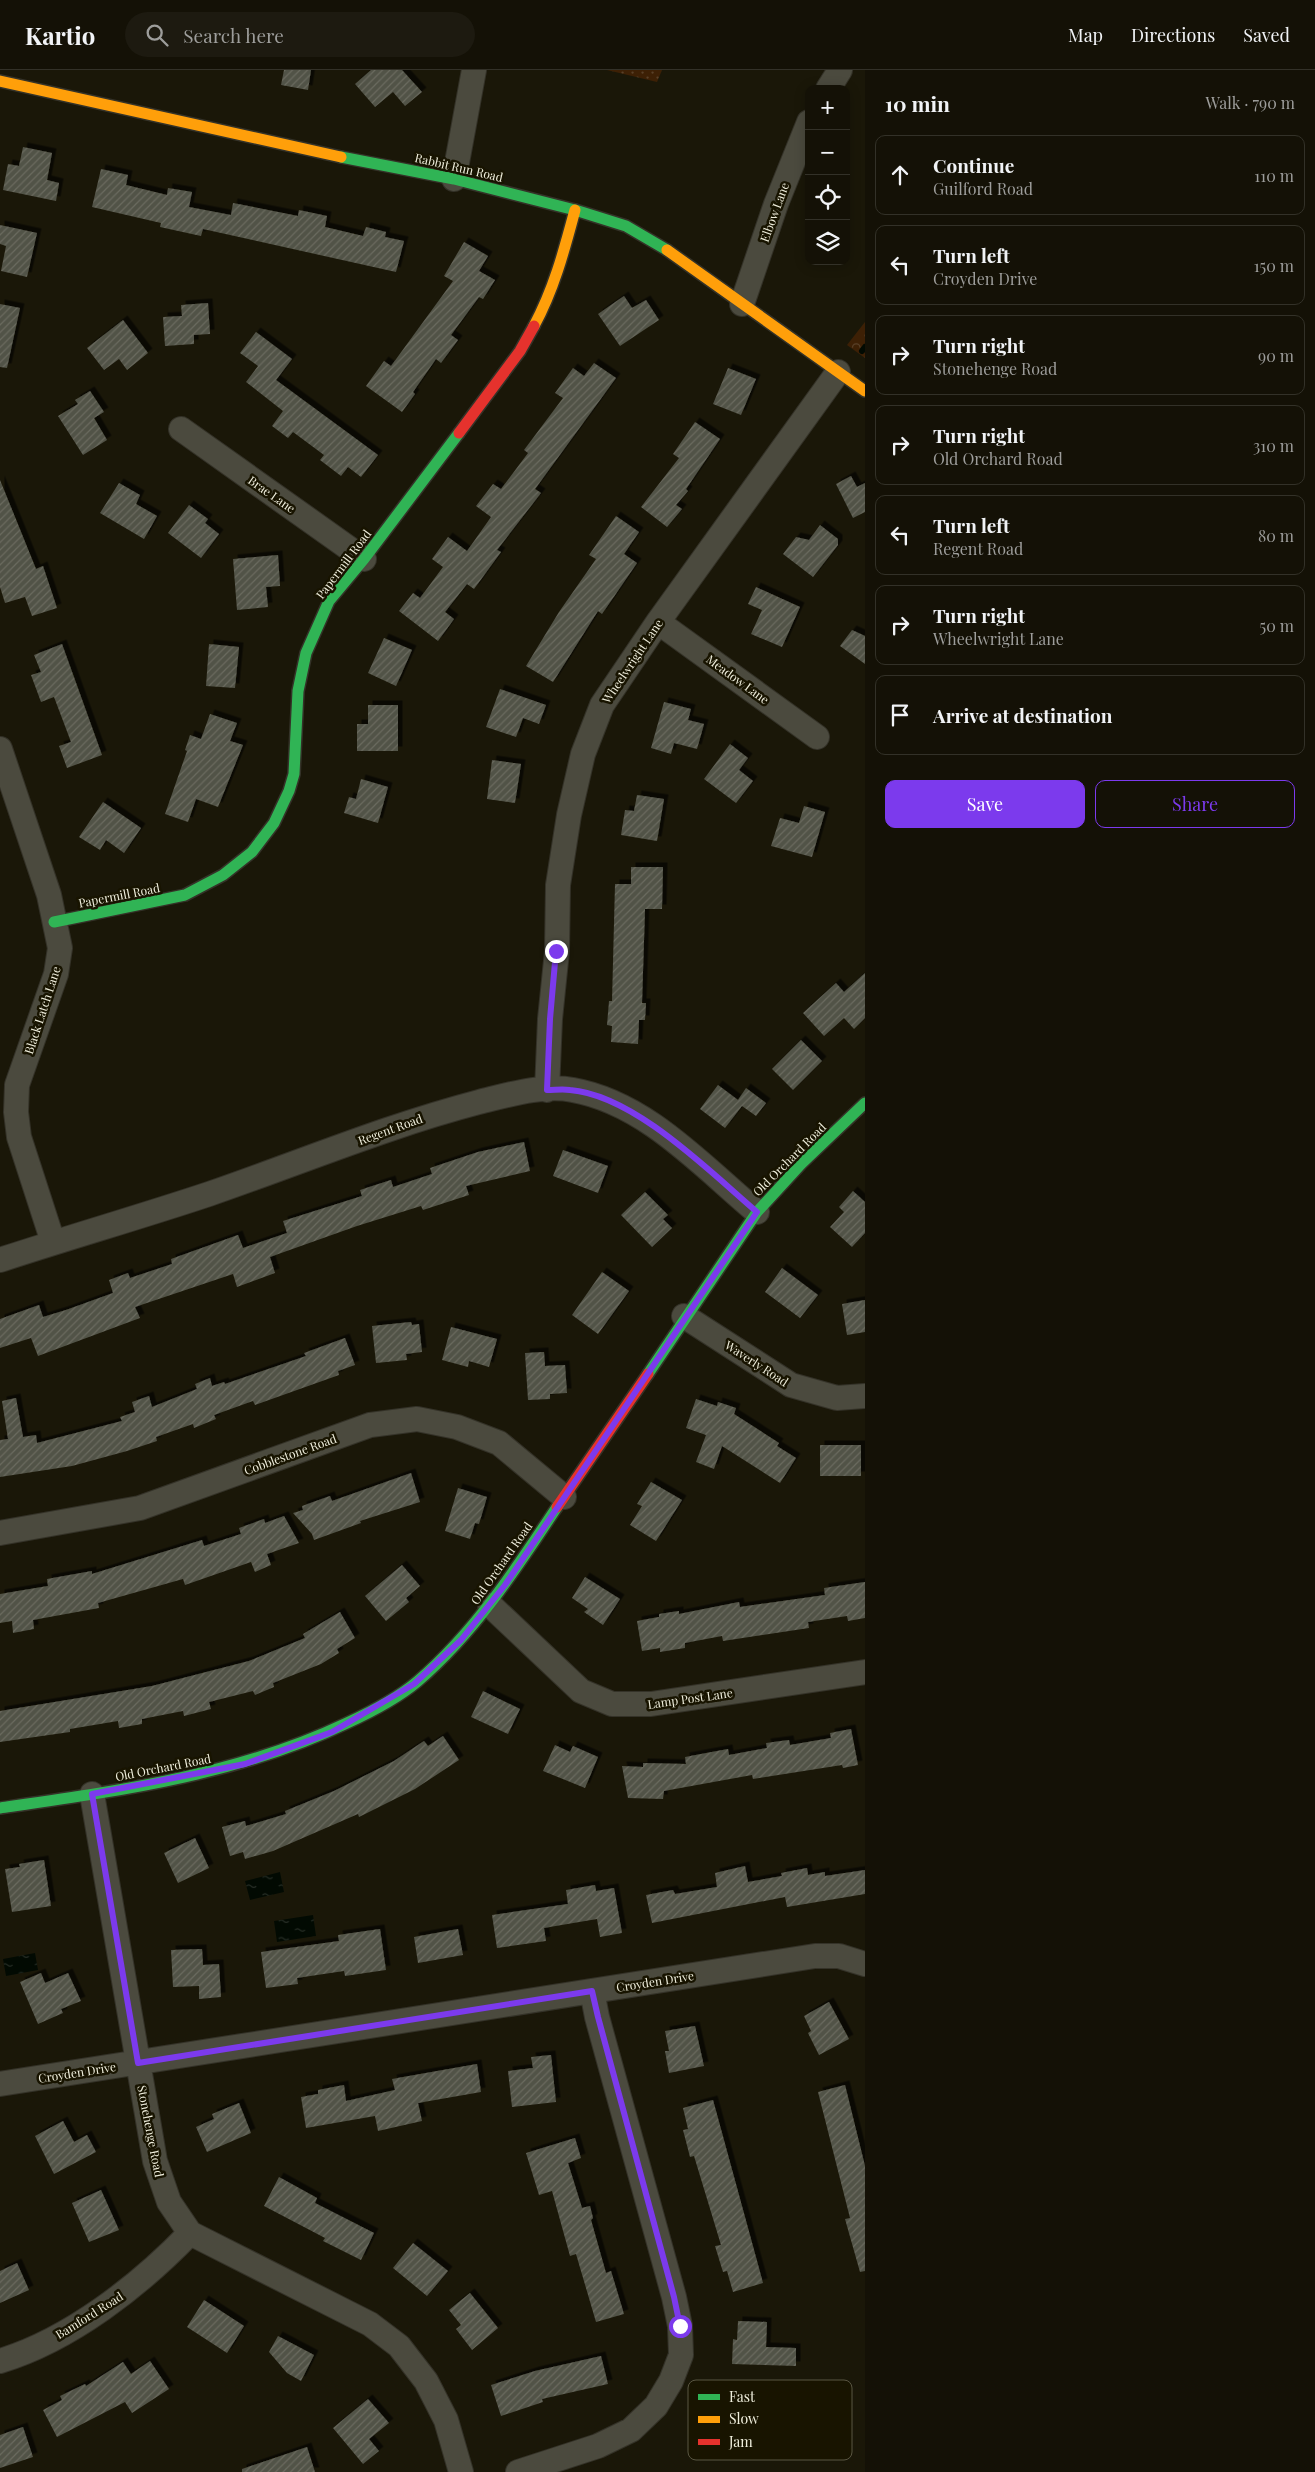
<!DOCTYPE html>
<meta charset="utf-8">
<style>
body{margin:0;font-family:"Playfair Display",serif;background:#1d1a10;color:#f1f3f6}
.controls{position:absolute;right:15px;top:15px;display:grid;overflow:hidden;border-radius:10px;box-shadow:0 2px 12px #0003}
.controls button{width:45px;height:45px;display:grid;place-items:center;padding:0;border:0;border-bottom:1px solid #333128;background:#141106;color:#f1f3f6;font:25px sans-serif}
.stop{position:absolute;width:15px;height:15px;margin:-11px;border:4px solid #7c3aed;border-radius:50%;background:#fff}
.stop.end{background:#7c3aed;border-color:#fff;box-shadow:0 1px 5px #0008}
.list{margin:0;padding:0;list-style:none}
h2{display:flex;justify-content:space-between;align-items:center;height:65px;margin:0;padding:0 20px;font-size:21px}
h2 small{font-size:16px;font-weight:400;color:#9d9d9b}
.list li{display:grid;grid-template-columns:32px 1fr auto;gap:15px;align-items:center;box-sizing:border-box;height:80px;margin:0 10px 10px;padding:0 10px;border:1px solid #333128;border-radius:10px}
.list b{display:block;font-size:19px;white-space:nowrap}
.list p{margin:0;font-size:16px;white-space:nowrap;color:#9d9d9b}
.list em{font-size:16px;font-style:normal;color:#9d9d9b}
.actions{display:flex;gap:10px;padding:15px 20px}
.actions a{flex:1;padding:11px 0;border:1px solid #7c3aed;border-radius:10px;text-align:center;font-size:18px;color:#7c3aed}
.actions .main{background:#7c3aed;color:#fff}
.icon{flex:none;width:28px;height:28px;fill:none;stroke:currentColor;stroke-width:2;stroke-linecap:round;stroke-linejoin:round}
.map{position:relative;flex:none;width:865px;height:2402px;overflow:hidden}
header{display:flex;align-items:center;gap:30px;box-sizing:border-box;height:70px;padding:0 25px;background:#141106;border-bottom:1px solid #333128}
header strong{font-size:24px}
nav{display:flex;gap:28px;margin-inline-start:auto;font-size:18px}
.search{width:350px;height:45px;background:#1d1a10;display:flex;align-items:center;gap:12px;box-sizing:border-box;padding:0 18px;border-radius:28px;color:#9d9d9b;font-size:19px}
main{display:flex}
aside{flex:1;background:#141106}
.map>svg:first-child{display:block}
.grass{fill:url(#grass-dots)}
.forest{fill:url(#forest-crowns)}
.water{fill:url(#water-ripples)}
.lines{fill:none;stroke-linecap:round;stroke-linejoin:round}
.stream{stroke:#020a02;stroke-width:6}
.building{fill:url(#building-hatch);filter:url(#shadow)}
.street-casing{stroke:#343228;stroke-width:26}
.fast-casing{stroke:#343228;stroke-width:14}
.slow-casing{stroke:#343228;stroke-width:14}
.jam-casing{stroke:#343228;stroke-width:14}
.street{stroke:#4b4a3e;stroke-width:24}
.fast{stroke:#30b455;stroke-width:11}
.slow{stroke:#ff9f0a;stroke-width:11}
.jam{stroke:#e5322d;stroke-width:11}
.route{stroke:#7c3aed;stroke-width:6}
.labels{text-anchor:middle;dominant-baseline:central;stroke-width:5;stroke-linejoin:round;paint-order:stroke}
.street-label{font-size:12px;fill:#f0efdd;stroke:#181400}
.key{fill:#181400;stroke:#595642;stroke-width:1}
.key-label{font-size:14px;fill:#f0efdd}
</style>
<header>
<strong>Kartio</strong>
<div class="search"><svg class="icon" aria-label="search" viewBox="0 0 24 24"><circle cx="10" cy="10" r="6"/><path d="M15 15l6 6"/></svg>Search here</div>
<nav><a>Map</a><a>Directions</a><a>Saved</a></nav>
</header>
<main>
<div class="map">
<svg width="865" height="2402" viewBox="0 0 865 2402">
<defs>
<pattern id="grass-dots" width="8" height="8" patternUnits="userSpaceOnUse" patternTransform="scale(1.25)"><rect width="8" height="8" fill="#3d2005"/><path d="M2 2h.1M6 6h.1" fill="none" stroke="#594129" stroke-width="1.8" stroke-linecap="round"/></pattern>
<pattern id="forest-crowns" width="20" height="18" patternUnits="userSpaceOnUse" patternTransform="scale(1.25)"><rect width="20" height="18" fill="#3d2005"/><path d="M2 6a3 3 0 1 1 6 0M12 15a3 3 0 1 1 6 0" fill="none" stroke="#594129"/></pattern>
<pattern id="water-ripples" width="26" height="14" patternUnits="userSpaceOnUse" patternTransform="scale(1.25)"><rect width="26" height="14" fill="#020a02"/><path d="M2 4q2-2 4 0t4 0M15 11q2-2 4 0t4 0" fill="none" stroke="#272e26"/></pattern>
<pattern id="building-hatch" width="6" height="6" patternUnits="userSpaceOnUse" patternTransform="scale(1.25)"><rect width="6" height="6" fill="#515246"/><path d="M-1 1l2-2M0 6l6-6M5 7l2-2" fill="none" stroke="#6a6b60"/></pattern>
<filter id="shadow"><feDropShadow dx="4.5" dy="-4.5" stdDeviation="0" flood-color="#0009"/></filter>
</defs>
<rect width="100%" height="100%" fill="#1a1708"/>
<path class="grass" d="M607 0H662L657 12Z"/>
<path class="forest" d="M865 252V288L847 275Z"/>
<path class="water" d="M280 1802 284 1822 250 1830 245 1811Z
M313 1845 316 1866 277 1872 274 1851Z
M35 1883 38 1900 6 1906 3 1889Z"/>
<g class="lines">
<path class="stream" d="M862 281 865 277"/>
</g>
<path class="building" d="M284 0H311L308 20 281 15Z
M371 0H402L422 22 405 36 393 22 375 37 355 14Z
M23 77 52 83 47 110 59 113 56 131 3 120 8 94 19 96Z
M101 99 128 105 126 115 167 125 168 118 192 122 189 137 231 145 233 133 298 146 299 140 327 146 325 157 363 166 366 157 386 162 385 167 404 171 396 202 203 159 201 166 160 157 161 153 92 137Z
M0 155 37 163 27 207 1 201 6 176 0 174Z
M464 172 488 186 479 201 495 210 483 229 479 227 451 265 458 270 441 293 436 289 413 322 415 324 402 342 366 316 384 291 391 296 453 211 444 206Z
M624 226 632 238 646 230 659 250 620 276 598 244Z
M208 233 210 264 194 265V274L165 276 163 247 182 246 181 235Z
M0 234 20 238 7 298 0 297Z
M123 250 148 283 127 300 119 289 104 300 87 278Z
M256 262 292 289 276 310 378 385 361 407 348 397 341 406 320 390 324 385 293 362 288 368 272 356 283 341 246 312 258 296 240 283Z
M594 293 616 308 535 419 541 423 497 480 501 482 474 519 467 514 445 542 454 549 438 571 399 541 413 523 420 528 443 497 432 489 448 467 467 481 491 447 476 436 493 414 501 419 528 383 524 380 563 328 555 323 573 298 584 306Z
M728 298 756 309 741 345 713 334Z
M90 321 104 342 94 348 107 370 83 385 58 346 78 334 75 330Z
M695 352 720 369 686 419 688 421 676 435 682 439 667 457 641 437 679 388 673 384Z
M851 406 857 417 865 413V442L853 448 836 414Z
M0 410 36 499 43 496 57 538 32 546 25 527 5 533 0 517Z
M119 413 140 425 136 434 157 446 144 469 100 443Z
M189 435 208 449 205 453 219 464 201 488 168 463Z
M616 446 639 462 624 484 637 493 602 544 598 541 553 612 526 596 559 542 596 489 589 485Z
M820 455 838 469V475L813 507 783 484 796 467 809 470Z
M278 485 280 516 266 517 268 537 237 540 233 489Z
M756 517 800 537 782 577 751 564 762 540 748 534Z
M852 560 865 566V594L840 576Z
M384 568 412 580 396 616 368 603Z
M62 574 102 685 67 698 59 676 71 672 54 627 41 632 31 605 41 602 34 585Z
M209 574 239 577 235 618 206 616Z
M500 619 546 635 539 654 523 648 516 667 486 657Z
M664 632 691 639 688 650 704 654 697 679 674 673 671 684 651 678Z
M368 635H398V681H357V654H368Z
M210 644 237 653 230 671 243 675 218 737 196 729 188 752 165 744 187 681 185 680 190 665 201 669Z
M730 674 748 688 739 700 753 711 736 733 704 709Z
M492 690 521 694 515 733 487 729Z
M361 709 388 717 378 753 344 743 349 727 356 729Z
M637 725 664 729 657 771 621 765 625 740 634 741Z
M103 732 141 758 124 783 106 770 100 780 79 767Z
M804 736 825 742 812 787 771 776 780 748 799 753Z
M631 797H663L662 839H645L642 933H646L645 950H639L638 974 611 972 612 956 607 955 609 931H612L615 814H631Z
M865 903V948L854 959 844 948 824 966 803 943 836 913 844 922Z
M801 970 822 991 793 1020 772 999Z
M718 1015 738 1030 746 1018 766 1033 756 1046 742 1036 725 1058 700 1039Z
M524 1072 530 1101 466 1116 469 1125 423 1140 421 1136 357 1156 270 1187 275 1203 237 1217 233 1204 135 1237 140 1248 38 1286 31 1268 0 1278V1249L39 1235 43 1247 66 1240 113 1223 109 1210 128 1203 130 1208 172 1194 171 1189 238 1165 243 1178 287 1163 283 1151 362 1126 360 1120 391 1110 393 1117 432 1104 430 1098 478 1082Z
M563 1080 608 1096 598 1123 553 1106Z
M853 1121 865 1132V1163L852 1177 830 1157 844 1142 839 1137Z
M645 1122 668 1145 663 1149 672 1158 652 1177 621 1145Z
M782 1198 818 1225 800 1248 765 1222Z
M602 1202 629 1221 598 1264 572 1245Z
M865 1230V1262L847 1265 842 1234Z
M411 1252 412 1255 419 1254 422 1282 406 1284 407 1290 376 1293 372 1256Z
M451 1257 497 1269 489 1297 469 1291 468 1297 442 1290Z
M345 1268 355 1295 338 1301 339 1305 255 1335 253 1331 214 1345 216 1349 194 1358 193 1354 156 1367 157 1371 127 1381 72 1396 0 1407V1370L8 1369 2 1331 16 1328 23 1367 36 1365 37 1373 122 1351 120 1347 135 1342 132 1332 149 1326 152 1337 197 1319 195 1314 210 1308 212 1316 224 1312 225 1314 306 1286 304 1283Z
M544 1282 545 1296 565 1295 567 1323 550 1324V1329L528 1330 525 1283Z
M696 1329 717 1336 718 1332 736 1338 734 1344 779 1373 777 1376 796 1388 780 1413 722 1376 714 1399 696 1392 706 1365 686 1358Z
M820 1375H861V1406H820Z
M411 1403 420 1432 360 1451 361 1453 314 1470 312 1464 293 1443 303 1440 302 1436 330 1426 332 1431Z
M651 1412 682 1430 656 1471 630 1455 642 1436 637 1434Z
M458 1418 487 1427 479 1454 475 1453 470 1469 445 1461Z
M284 1446 299 1473 267 1484 271 1495 255 1502 251 1492 185 1515 183 1509 98 1533 99 1538 33 1550 34 1559 13 1563 12 1551 0 1553V1524L48 1516 47 1509 92 1501V1504L202 1470 204 1476 241 1464 239 1458 264 1449 265 1453Z
M402 1495 420 1516 406 1528 409 1532 386 1551 365 1526Z
M585 1507 620 1529 603 1555 584 1542 588 1539 572 1528Z
M865 1512V1548L848 1551 847 1546 808 1552 809 1558 723 1571 722 1566 685 1573V1578L660 1582V1578L642 1581 637 1551 659 1547V1544L679 1541V1544L739 1532 740 1537 825 1525 824 1518Z
M340 1542 355 1568 337 1579 339 1583 321 1594 273 1613 274 1617 255 1625 253 1621 209 1632 211 1639 184 1646 183 1641 142 1649V1654L119 1658 118 1651 70 1659V1662L0 1672V1641L152 1616 249 1591 305 1568 303 1564Z
M483 1621 520 1639 508 1664 471 1647Z
M851 1659 858 1695 843 1698 842 1695 753 1709 752 1705 664 1721 663 1729 628 1728 622 1696 643 1697V1693L686 1694 685 1687 728 1679 729 1685 767 1678 766 1673 789 1670 790 1675 831 1668 830 1663Z
M443 1666 459 1690 415 1719 359 1747 358 1744 273 1781 245 1789 243 1782 230 1786 222 1757 245 1751 246 1756 286 1744 285 1741 334 1721 394 1691 424 1671 428 1676Z
M555 1675 570 1682 573 1676 598 1687 585 1718 543 1701Z
M195 1768 209 1798 178 1813 164 1783Z
M44 1790 51 1836 12 1842 5 1799 20 1797 19 1794Z
M745 1796 748 1812 782 1806 781 1803 807 1798 808 1805 825 1802V1806L865 1800V1824L787 1837 785 1827 652 1853 646 1825 673 1820 675 1824 717 1817 715 1803Z
M595 1815 596 1821 614 1818 622 1863 600 1867 597 1849 544 1858 546 1871 497 1878 492 1845 568 1834 566 1820Z
M380 1859 386 1900 345 1906 344 1901 297 1908 298 1914 266 1918 261 1882 339 1871 338 1865Z
M458 1859 463 1885 418 1893 414 1867Z
M202 1879 203 1895 219 1894 221 1927 199 1929V1916L173 1917 171 1880Z
M41 1903 45 1913 68 1903 81 1931 61 1939 63 1943 38 1954 20 1912Z
M829 1932 849 1969 819 1985 808 1963 811 1961 804 1946Z
M695 1956 704 1996 669 2003 665 1981H669L665 1961Z
M551 1985 556 2032 512 2037 508 2001 533 1998 531 1987Z
M477 1994 481 2022 418 2033 422 2051 378 2061 375 2046 306 2058 301 2027 318 2024V2020L344 2015 346 2031 395 2020 392 2009Z
M845 2015 865 2096V2201L860 2202 845 2149 850 2148 818 2022Z
M713 2030 763 2213 733 2222 727 2201 723 2202 715 2176 721 2175 694 2086 690 2087 683 2060 688 2059 683 2038Z
M239 2033 251 2063 207 2082 196 2057 214 2049 212 2044Z
M63 2051 74 2072 87 2065 96 2082 54 2104 35 2066Z
M575 2068 581 2088 568 2093 582 2138 590 2136 593 2148 591 2150 606 2203 611 2201 624 2244 596 2252 576 2184 570 2186 552 2121 539 2125 526 2083Z
M279 2107 317 2128 315 2133 374 2163 361 2190 323 2171 325 2168 264 2136Z
M101 2120 119 2160 89 2172 72 2133Z
M413 2173 448 2201 427 2226 393 2198Z
M17 2193 29 2220 0 2233V2201Z
M470 2223 498 2258 472 2280 456 2259 461 2255 449 2240Z
M204 2230 244 2256 227 2283 187 2257Z
M738 2251 767 2252 766 2277 796 2278V2296L732 2294 733 2269 737 2270Z
M278 2266 314 2285 301 2311 287 2303 269 2282Z
M601 2286 608 2314 542 2329 543 2332 501 2346 491 2315 535 2301Z
M150 2291 169 2319 132 2343 125 2332 57 2367 43 2340 62 2330 60 2326 85 2314 86 2316 123 2292 131 2304Z
M723 2326 749 2340 748 2343 762 2351 756 2362 759 2364 745 2390 712 2371 723 2351 713 2346Z
M368 2329 389 2353 369 2369 379 2381 363 2394 333 2358Z
M23 2357 33 2387 0 2398V2365Z
M307 2377 315 2402H242V2399Z"/>
<g class="lines">
<g class="street-casing">
<path id="street" d="M828 19 840 0
M454 109 474 0
M742 234 776 134 809 52
M181 359 364 489
M658 552 817 667
M0 679 49 825 60 878 56 904 17 1015 16 1042 19 1067 53 1172
M547 1020 550 949 557 881 558 815 569 745 583 684 602 635 658 552 838 302
M0 1190C70 1167 140 1147 209 1124 299 1093 387 1056 479 1032 508 1025 543 1014 573 1020 646 1033 702 1096 757 1142
M684 1246 791 1315 837 1328 865 1326
M0 1463 140 1438 370 1355 417 1349 457 1357 499 1373 564 1427
M490 1535 581 1621 612 1634H651L865 1602
M92 1724 155 2091 169 2132 190 2163 370 2254 399 2276 426 2311 446 2350 461 2402
M0 2014 815 1886H839L865 1894
M0 2291C70 2270 140 2215 190 2163
M518 2402 598 2376 631 2360 656 2336 671 2311 681 2285 680 2256 674 2227 597 1947 592 1921"/>
</g>
<g class="fast-casing">
<path id="fast" d="M341 87 454 109 575 140 626 156 667 180
M54 852 185 825 223 805 252 782 274 753 289 721 294 704 298 621 306 583 329 531 364 489 459 363
M648 1304 757 1142 801 1094 865 1033
M0 1738C118 1721 238 1705 347 1653 371 1642 398 1628 418 1611 475 1562 516 1499 557 1437"/>
</g>
<g class="slow-casing">
<path id="slow" d="M0 11 341 87
M667 180 865 321
M534 256C554 219 564 181 575 140"/>
</g>
<g class="jam-casing">
<path id="jam" d="M459 363 520 281 534 256
M557 1437 648 1304"/>
</g>
<use href="#street" class="street"/>
<use href="#fast" class="fast"/>
<use href="#slow" class="slow"/>
<use href="#jam" class="jam"/>
</g>
<g class="lines">
<path class="route" d="M556 881 550 949 547 1020C555 1020 563 1019 570 1020 634 1025 709 1101 757 1142L505 1515 461 1570 414 1614 332 1662 245 1694 92 1724 138 1993 592 1921 598 1947 674 2227 680 2256"/>
</g>
<g class="labels">
<g class="street-label">
<text transform="translate(459 97) rotate(13)">Rabbit Run Road</text>
<text transform="translate(774 142) rotate(-70)">Elbow Lane</text>
<text transform="translate(272 424) rotate(35)">Brae Lane</text>
<text transform="translate(343 494) rotate(-53)">Papermill Road</text>
<text transform="translate(632 591) rotate(-56)">Wheelwright Lane</text>
<text transform="translate(738 609) rotate(36)">Meadow Lane</text>
<text transform="translate(119 825) rotate(-11)">Papermill Road</text>
<text transform="translate(42 940) rotate(-72)">Black Latch Lane</text>
<text transform="translate(390 1059) rotate(-20)">Regent Road</text>
<text transform="translate(789 1089) rotate(-45)">Old Orchard Road</text>
<text transform="translate(757 1293) rotate(33)">Waverly Road</text>
<text transform="translate(290 1384) rotate(-20)">Cobblestone Road</text>
<text transform="translate(501 1493) rotate(-55)">Old Orchard Road</text>
<text transform="translate(690 1628) rotate(-8)">Lamp Post Lane</text>
<text transform="translate(163 1697) rotate(-11)">Old Orchard Road</text>
<text transform="translate(655 1911) rotate(-9)">Croyden Drive</text>
<text transform="translate(77 2002) rotate(-9)">Croyden Drive</text>
<text transform="translate(151 2061) rotate(79)">Stonehenge Road</text>
<text transform="translate(89 2245) rotate(-32)">Bamford Road</text>
</g>
</g>
<rect x="688" y="2310" width="164" height="80" rx="8" class="key"/>
<rect x="698" y="2324" width="22" height="6" fill="#30b455"/>
<rect x="698" y="2346" width="22" height="7" fill="#ff9f0a"/>
<rect x="698" y="2369" width="22" height="6" fill="#e5322d"/>
<g class="key-label">
<text x="729" y="2332">Fast</text>
<text x="729" y="2354">Slow</text>
<text x="729" y="2377">Jam</text>
</g>
</svg>
<div class="controls">
<button>+</button>
<button>−</button>
<button><svg class="icon" aria-label="locate" viewBox="0 0 24 24"><circle cx="12" cy="12" r="6"/><path d="M12 2v4M12 18v4M2 12h4M18 12h4"/></svg></button>
<button><svg class="icon" aria-label="layers" viewBox="0 0 24 24"><path d="M12 4l9 5-9 5-9-5zM3 14l9 5 9-5"/></svg></button>
</div>
<div class="stop" style="left:680px;top:2256px"></div>
<div class="stop end" style="left:556px;top:881px"></div>
</div>
<aside>
<h2>10 min<small>Walk · 790 m</small></h2>
<ul class="list">
<li><svg class="icon" aria-label="ahead" viewBox="0 0 24 24"><path d="M12 20V5M6 11l6-6 6 6"/></svg><div><b>Continue</b><p>Guilford Road</p></div><em>110 m</em></li>
<li><svg class="icon" aria-label="left" viewBox="0 0 24 24"><path d="M17 20v-9H6M10 6l-5 5 5 5"/></svg><div><b>Turn left</b><p>Croyden Drive</p></div><em>150 m</em></li>
<li><svg class="icon" aria-label="right" viewBox="0 0 24 24"><path d="M7 20v-9h11M14 6l5 5-5 5"/></svg><div><b>Turn right</b><p>Stonehenge Road</p></div><em>90 m</em></li>
<li><svg class="icon" aria-label="right" viewBox="0 0 24 24"><path d="M7 20v-9h11M14 6l5 5-5 5"/></svg><div><b>Turn right</b><p>Old Orchard Road</p></div><em>310 m</em></li>
<li><svg class="icon" aria-label="left" viewBox="0 0 24 24"><path d="M17 20v-9H6M10 6l-5 5 5 5"/></svg><div><b>Turn left</b><p>Regent Road</p></div><em>80 m</em></li>
<li><svg class="icon" aria-label="right" viewBox="0 0 24 24"><path d="M7 20v-9h11M14 6l5 5-5 5"/></svg><div><b>Turn right</b><p>Wheelwright Lane</p></div><em>50 m</em></li>
<li><svg class="icon" aria-label="arrive" viewBox="0 0 24 24"><path d="M6 21V4h12l-3 4 3 4H6"/></svg><div><b>Arrive at destination</b></div></li>
</ul>
<div class="actions"><a class="main">Save</a><a>Share</a></div>
</aside>
</main>
